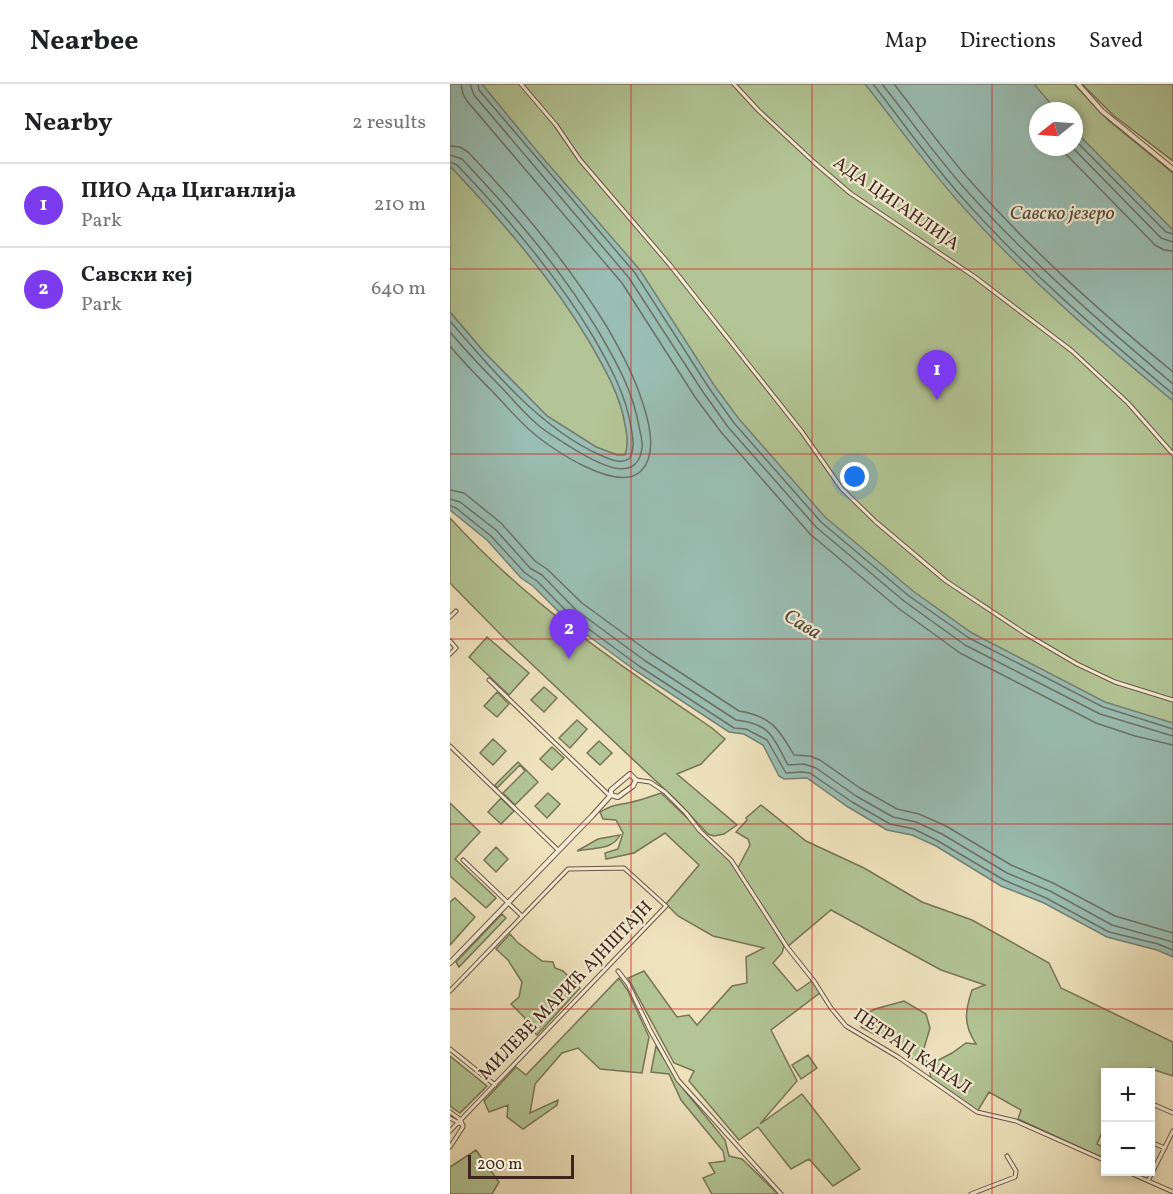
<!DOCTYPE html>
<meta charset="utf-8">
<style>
body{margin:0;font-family:Vollkorn,serif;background:#f6f6f6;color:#202124}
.controls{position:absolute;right:18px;bottom:18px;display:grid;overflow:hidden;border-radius:0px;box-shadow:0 3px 9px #0003}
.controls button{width:54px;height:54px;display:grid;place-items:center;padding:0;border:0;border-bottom:2px solid #e0e0e0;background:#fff;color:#202124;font:30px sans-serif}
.compass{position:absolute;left:579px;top:18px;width:54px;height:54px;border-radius:50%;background:#fff;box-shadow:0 3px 9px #0003;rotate:253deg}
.scale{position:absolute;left:18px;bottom:15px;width:106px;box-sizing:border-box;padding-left:6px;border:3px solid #3e251b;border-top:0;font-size:16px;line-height:21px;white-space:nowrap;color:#3e251b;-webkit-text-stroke:4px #f5edd5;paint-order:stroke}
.you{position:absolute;left:405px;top:393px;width:21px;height:21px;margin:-15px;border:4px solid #fff;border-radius:50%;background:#1a73e8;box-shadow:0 0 0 9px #1a73e833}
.badge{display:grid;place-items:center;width:39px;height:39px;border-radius:50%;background:#7c3aed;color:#fff;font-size:20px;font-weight:700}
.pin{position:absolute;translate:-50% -50px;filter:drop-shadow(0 2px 3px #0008)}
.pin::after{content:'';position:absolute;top:32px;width:21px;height:18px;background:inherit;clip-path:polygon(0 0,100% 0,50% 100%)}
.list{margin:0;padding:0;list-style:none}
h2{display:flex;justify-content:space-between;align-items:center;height:78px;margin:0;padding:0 24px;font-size:26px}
h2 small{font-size:20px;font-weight:400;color:#757577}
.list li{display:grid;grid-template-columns:39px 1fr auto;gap:18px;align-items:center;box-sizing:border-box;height:84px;padding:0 24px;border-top:2px solid #e0e0e0}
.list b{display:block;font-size:22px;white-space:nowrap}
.list p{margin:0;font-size:20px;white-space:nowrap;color:#757577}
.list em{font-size:20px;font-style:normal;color:#757577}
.map{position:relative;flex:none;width:723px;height:1110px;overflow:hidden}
header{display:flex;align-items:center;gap:36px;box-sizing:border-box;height:84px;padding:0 30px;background:#fff;border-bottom:2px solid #e0e0e0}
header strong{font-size:28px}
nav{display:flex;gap:33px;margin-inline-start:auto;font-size:21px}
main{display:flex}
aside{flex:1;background:#fff}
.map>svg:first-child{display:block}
.green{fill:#b3c596;stroke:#787558;stroke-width:1.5;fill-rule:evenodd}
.water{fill:#9abeb4;stroke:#758177;stroke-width:1.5}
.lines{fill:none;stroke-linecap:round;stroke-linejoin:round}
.shore{stroke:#6c7268;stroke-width:1.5}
.minor-casing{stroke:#6a5444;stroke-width:5}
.tertiary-casing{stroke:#6a5444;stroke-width:6}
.minor{stroke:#f5edd5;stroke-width:3}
.tertiary{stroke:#f5edd5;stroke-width:4}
.grid{fill:none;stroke:#d62828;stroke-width:1.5;stroke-opacity:0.55}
.labels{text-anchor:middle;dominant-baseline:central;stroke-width:4.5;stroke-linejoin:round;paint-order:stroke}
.street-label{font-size:18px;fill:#3e251b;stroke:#f5edd5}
.water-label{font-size:20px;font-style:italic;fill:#554b41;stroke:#f5edd5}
</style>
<header>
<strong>Nearbee</strong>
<nav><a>Map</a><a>Directions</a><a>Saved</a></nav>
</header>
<main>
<aside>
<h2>Nearby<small>2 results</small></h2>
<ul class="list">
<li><span class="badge">1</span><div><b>ПИО Ада Циганлија</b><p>Park</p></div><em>210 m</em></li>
<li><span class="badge">2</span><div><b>Савски кеј</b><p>Park</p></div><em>640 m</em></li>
</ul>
</aside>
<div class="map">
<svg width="723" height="1110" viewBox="0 0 723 1110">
<rect width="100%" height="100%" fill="#efe3be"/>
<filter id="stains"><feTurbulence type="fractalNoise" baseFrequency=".00333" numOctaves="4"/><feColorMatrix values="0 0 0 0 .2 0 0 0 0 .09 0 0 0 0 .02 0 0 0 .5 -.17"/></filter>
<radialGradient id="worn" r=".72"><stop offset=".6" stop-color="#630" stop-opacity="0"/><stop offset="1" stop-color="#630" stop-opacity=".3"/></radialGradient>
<path class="green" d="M11 0H624L658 36 723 89V667L374 467ZM588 27H624V63H588Z
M632 0H723V77L663 31Z
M0 82C51 136 100 192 139 257 154 283 170 310 175 340 177 351 179 361 175 371H167L146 363 97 332 34 268 0 228Z
M0 434C76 518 169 581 262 644L275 655 251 680 227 690 287 741 274 750 264 752 258 750 225 715 55 555 0 499Z
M37 553 79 589 59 611 19 573Z
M94 603 107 614 94 628 81 616Z
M47 608 59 620 47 633 34 622Z
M127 636 137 645 120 664 109 654Z
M43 655 56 667 43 681 30 669Z
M149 657 162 669 150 681 137 669Z
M102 663 114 674 102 686 90 675Z
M68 678 88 698 65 721 53 709 75 687 70 681 47 704 45 701Z
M98 709 110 720 97 734 85 722Z
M211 709 281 776 334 862 332 869 323 879 347 907 363 896 371 908 321 946 347 997 310 1040 352 1010 410 1085 383 1102 359 1075 341 1085 308 1043 289 1056 239 997 244 987 224 979 178 894 194 887 227 933 239 931 247 941 282 902 297 899 296 873 314 864 263 852 228 832 216 820 249 781 215 749 184 769 156 775 155 769 168 765 173 749 166 736 153 735 150 728C166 719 166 722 182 718 192 716 201 712 211 709Z
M51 714 64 727 51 740 38 728Z
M0 719 30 748 5 775 46 814 36 824 0 792Z
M311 721 356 757 414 784 472 818 522 836 599 879 611 904 723 958V992L698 984 696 988H656L655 1041 647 1060 655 1064V1070L653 1074 568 1035 571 1026 539 1008 527 1028 481 997 479 981 475 983 435 956 411 943 414 931 425 925 454 917 476 930 480 944 472 971 479 981 502 969 516 959 526 960C513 940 515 927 522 906L535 901 491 886 381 826 337 863 288 784 300 761 298 755 286 748 297 736 296 734Z
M170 751C162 767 143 763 127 767L148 755Z
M46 763 58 775 46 788 34 776Z
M5 814 25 833 0 861V818Z
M52 830 56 834 9 883 6 878Z
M60 850 67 858 92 877 103 878 105 884 113 887 130 904 87 951 75 940V934L61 920 69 913 72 898 58 876 46 865Z
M169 894 178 907 199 953 192 989 150 985 128 964 112 969 85 1000 80 1029 108 1016 107 1021 73 1045 57 1033 58 1021 39 1028 34 1017 66 983 76 991Z
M206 962 235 1007 275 1056 279 1072 292 1075 328 1110H262L253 1094 265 1089 259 1079 275 1077 273 1067 231 1016 219 990 201 988Z
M358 971 367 984 351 995 342 981Z
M0 972 37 1002 10 1029 0 1022Z
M26 1066 49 1098 42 1110H0V1083Z"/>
<path class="water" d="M0 0H32L86 66 190 186 264 301 289 335 375 433 463 507 522 549 655 618 723 639V873L707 866 657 853 594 819 551 802 486 762 462 751 437 746 398 723 357 694 334 695 329 692 313 661 294 650 279 648 186 587 118 537 83 502 71 494 37 456 0 426V228L34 268 97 332 146 363 167 371H175C179 361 177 351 175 340 170 310 154 283 139 257 100 192 51 136 0 82Z
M415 0H584L607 27H588V63H624V46L723 146V317C647 254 571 189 506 115 474 78 445 38 415 0Z"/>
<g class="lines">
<path class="shore" d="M11 0 13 10 17 17 172 199 245 313 271 348 360 450 448 524 510 569 646 639 685 652 723 661
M20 0 24 11 179 194 253 308 278 343 366 443 454 517 515 561 650 630 723 652
M28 0 29 6 185 189 259 304 284 339 371 438 459 512 519 554 653 623 723 645
M423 0C452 37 479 76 510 111 574 184 649 248 723 310
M432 0C460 35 487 74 517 107 580 177 651 239 723 300
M444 0C470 33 495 69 523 100 584 169 653 230 723 288
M624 55 716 148 723 150
M0 62 10 63 18 68C70 122 118 179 157 243 171 267 184 291 192 317 199 337 208 370 191 387 168 410 101 365 82 348 68 336 56 322 44 309 29 294 14 279 0 262
M609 63 705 161 714 166 723 167
M622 63 711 154 723 158
M0 71 12 75C63 129 112 186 150 250 167 279 183 308 189 342 190 349 193 357 192 364 187 408 132 370 114 359 105 353 96 348 88 341 75 330 64 317 53 305 35 287 17 268 0 248
M0 78 7 81C58 134 106 190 144 254 160 282 176 311 181 343 183 355 185 363 180 374 171 381 160 375 150 371 91 345 41 285 0 237
M0 406 14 409 51 439 85 477 97 485 132 519 199 568 289 627C321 632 329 645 344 671L360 672 370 676 410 704 447 725 469 730 496 742 561 781 603 799 665 832 723 849
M0 415 10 418 46 446 80 484 92 491 126 526 194 576 286 636C322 640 323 654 338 681L354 680 366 684 406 712 443 733 466 738 492 750 557 789 600 807 662 841 723 858
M0 422 6 424 41 452 75 489 87 497 121 532 189 582 284 644 296 645 317 656 336 689 352 688 360 689 402 718 440 740 464 745 488 757 554 796 596 814 659 848 708 860 723 866"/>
<g class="minor-casing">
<path id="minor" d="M71 0 106 41 130 76 220 181 352 348 392 405 426 438 496 497 576 550 627 580 665 598 723 616
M284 0 308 26 365 79 400 109 525 193 622 267 678 319 723 370
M0 533 6 527
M0 557 6 564 0 570
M39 596 160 712
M0 662 108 766
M186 696 200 698 215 708 236 729 250 747 281 776 337 863 364 897 381 924 396 942 448 973 527 1028 566 1037 656 1077
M13 776 72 832
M168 887 178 900 200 946 228 996 331 1110
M0 907 118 785 174 784 216 822 0 1047
M0 965 45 1001
M699 988 701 986
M700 1019 723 1029
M0 1028 11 1036 13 1043 0 1063
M0 1034 13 1041
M700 1058 715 1064
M678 1088 723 1108
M698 1097 723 1047
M521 1110 565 1093 566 1087 557 1072"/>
</g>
<g class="tertiary-casing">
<path id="tertiary" d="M628 0 652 27 723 85
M0 879 142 732 161 711V706L180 690 186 696 183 702 168 713 161 711"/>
</g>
<use href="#minor" class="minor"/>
<use href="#tertiary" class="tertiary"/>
</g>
<path class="grid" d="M181 0V1110M362 0V1110M542 0V1110M0 185H723M0 370H723M0 555H723M0 740H723M0 925H723"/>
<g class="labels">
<g class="street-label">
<text transform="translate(446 120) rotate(35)">АДА ЦИГАНЛИЈА</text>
<text transform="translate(116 907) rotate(-46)">МИЛЕВЕ МАРИЋ АЈНШТАЈН</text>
<text transform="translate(462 968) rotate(34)">ПЕТРАЦ КАНАЛ</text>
</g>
<g class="water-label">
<text x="612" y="130">Савско језеро</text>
<text transform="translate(352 541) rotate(31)">Сава</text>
</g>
</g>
<rect width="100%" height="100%" filter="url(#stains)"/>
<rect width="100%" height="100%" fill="url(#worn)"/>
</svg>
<div class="controls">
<button>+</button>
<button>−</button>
</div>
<svg class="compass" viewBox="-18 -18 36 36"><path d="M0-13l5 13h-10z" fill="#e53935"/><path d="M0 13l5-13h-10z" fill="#757577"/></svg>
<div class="scale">200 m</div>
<div class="you"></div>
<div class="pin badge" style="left:487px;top:316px">1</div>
<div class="pin badge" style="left:119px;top:575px">2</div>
</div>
</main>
